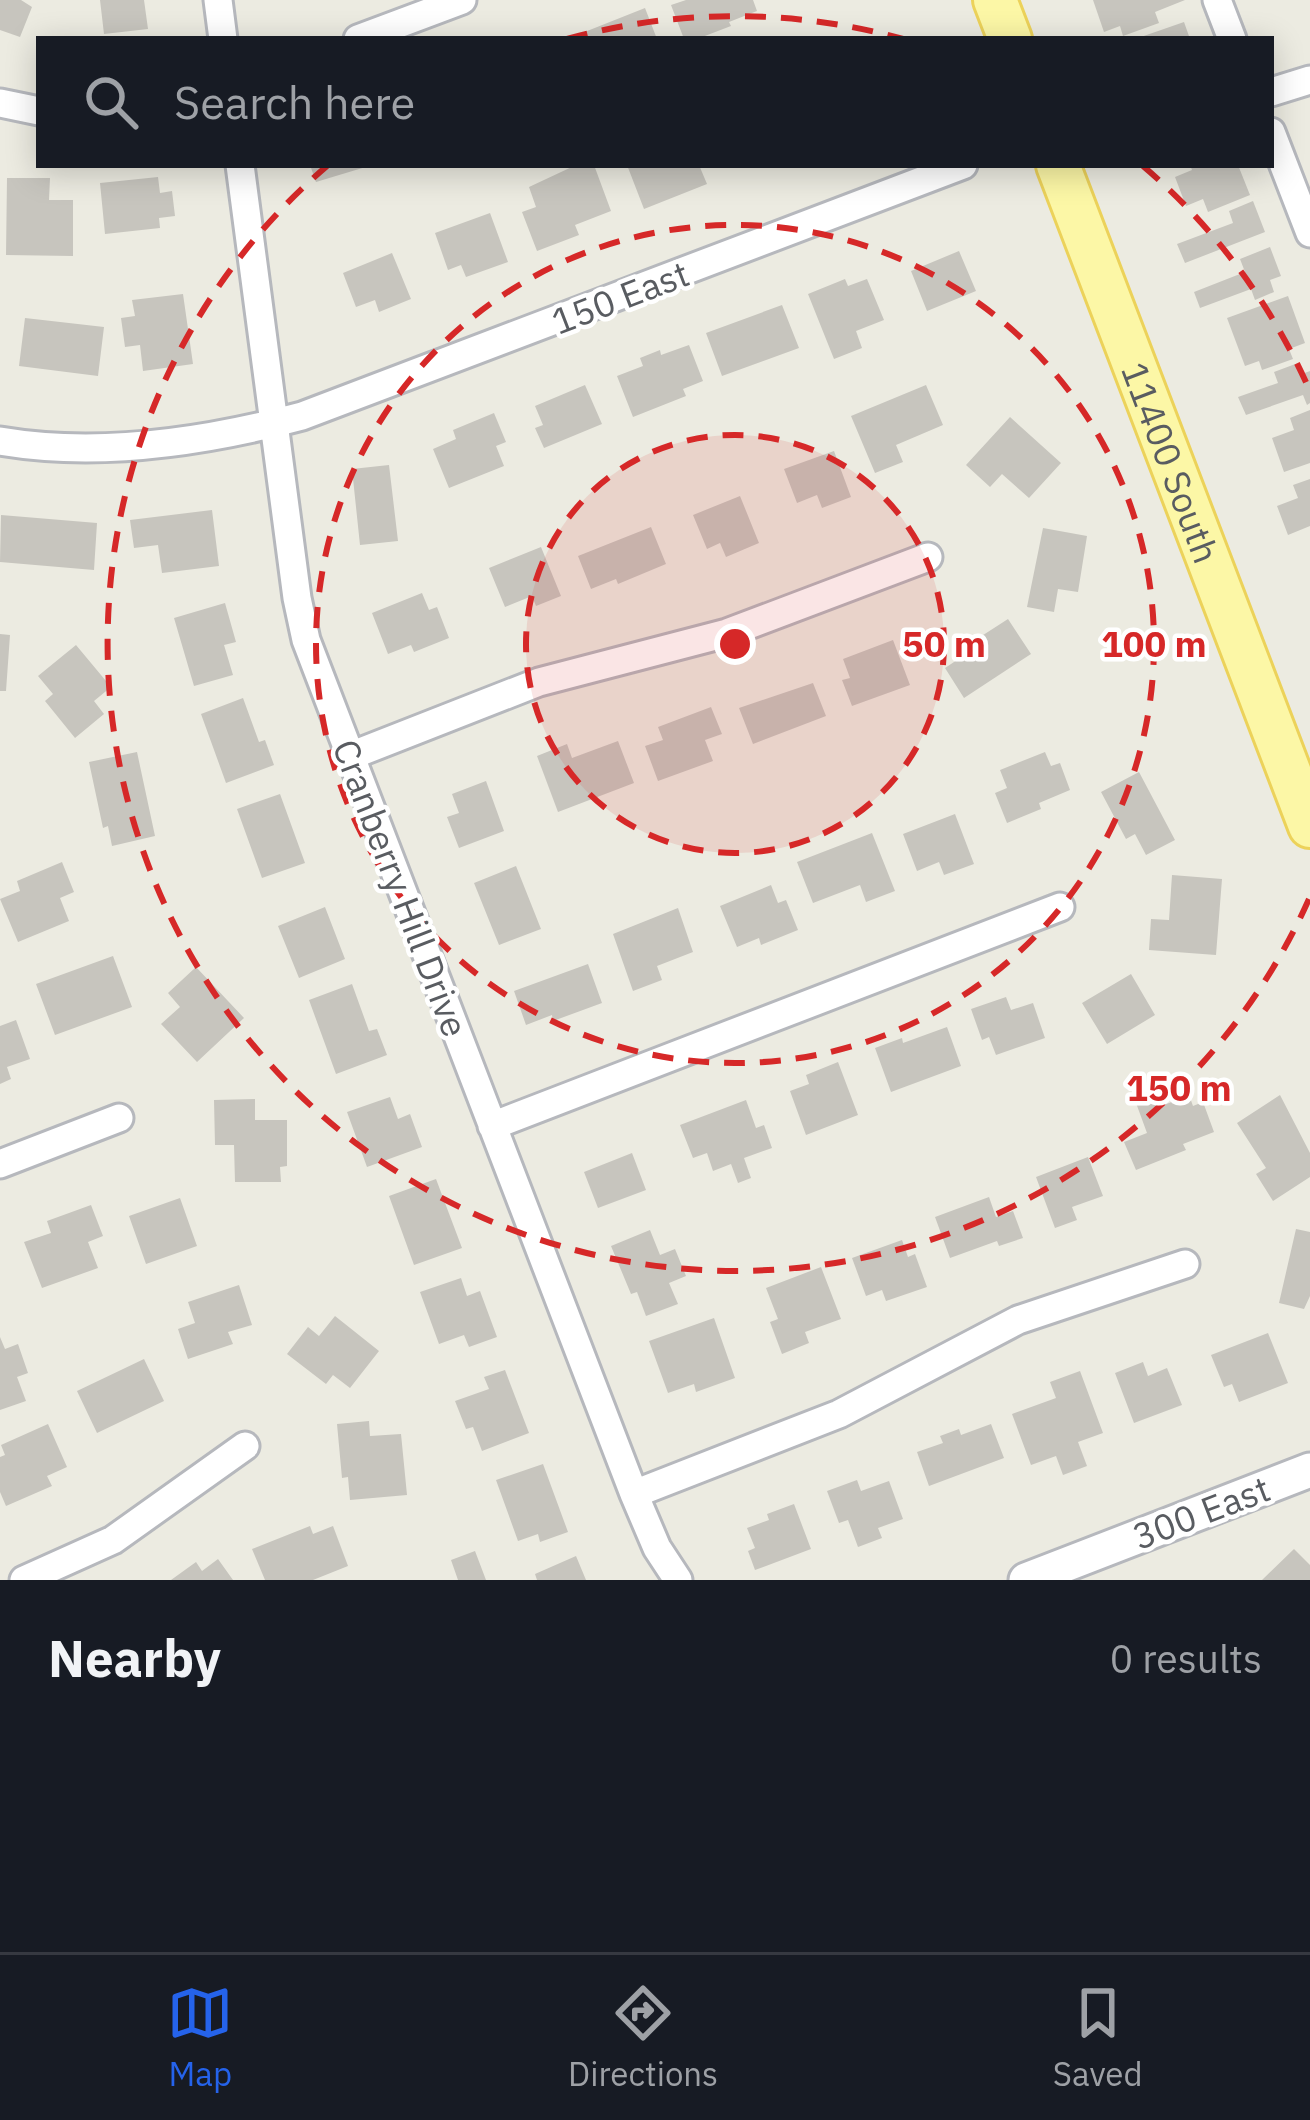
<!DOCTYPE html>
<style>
body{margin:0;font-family:"IBM Plex Sans",sans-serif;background:#20242c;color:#f1f3f6}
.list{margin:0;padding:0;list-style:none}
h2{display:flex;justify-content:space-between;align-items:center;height:156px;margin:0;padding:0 48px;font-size:51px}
h2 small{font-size:39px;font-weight:400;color:#9ea1a6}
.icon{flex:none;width:66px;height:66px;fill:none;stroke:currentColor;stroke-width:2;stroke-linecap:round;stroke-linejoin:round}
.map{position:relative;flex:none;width:1310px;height:1580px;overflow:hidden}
.search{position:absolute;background:#171b24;box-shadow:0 6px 30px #0003;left:36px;right:36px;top:36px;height:132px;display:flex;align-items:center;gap:30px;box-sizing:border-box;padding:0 42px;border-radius:0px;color:#9ea1a6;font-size:45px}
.sheet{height:372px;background:#171b24}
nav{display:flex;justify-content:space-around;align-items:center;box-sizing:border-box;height:168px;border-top:3px solid #363941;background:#171b24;font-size:33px;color:#9ea1a6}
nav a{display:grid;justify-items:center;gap:6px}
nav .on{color:#2563eb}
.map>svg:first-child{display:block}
.building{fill:#c7c5be}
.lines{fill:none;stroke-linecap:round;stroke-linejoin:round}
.minor-casing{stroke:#b6b8bd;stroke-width:33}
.tertiary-casing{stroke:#b6b8bd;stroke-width:39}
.primary-casing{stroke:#ecd25a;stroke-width:48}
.minor{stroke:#fff;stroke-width:27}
.tertiary{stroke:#fff;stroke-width:33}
.primary{stroke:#fcf7a6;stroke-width:42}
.ring{fill:none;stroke:#d62828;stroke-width:6;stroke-dasharray:21 15}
.labels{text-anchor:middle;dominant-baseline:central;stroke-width:9;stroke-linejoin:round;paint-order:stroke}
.street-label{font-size:36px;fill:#595c61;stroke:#fff}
.centre{fill:#d62828;stroke:#fff;stroke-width:6}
.ring-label{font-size:36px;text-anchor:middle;font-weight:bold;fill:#d62828;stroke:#fff;stroke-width:9;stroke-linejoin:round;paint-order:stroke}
</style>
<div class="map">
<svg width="1310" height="1580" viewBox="0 0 1310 1580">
<rect width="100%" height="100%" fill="#ecebe1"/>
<path class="building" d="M0 0H21L32 7 20 37 0 30Z
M100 0H144L148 29 104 34Z
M686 0H753L757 11 729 22 731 26 697 39H684L671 5Z
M1093 0H1185L1155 12 1159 23 1123 36 1120 26 1104 32Z
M645 8 657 39H567Z
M1184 22 1190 39H1138V38Z
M310 165H369V166L316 182Z
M576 165H594L611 211 575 225 579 235 537 251 522 212 536 207 529 187Z
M627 165H699L707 184 644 209Z
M1190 165H1238L1250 195 1208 212 1203 199 1186 206 1175 177 1192 170Z
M158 177 160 193 172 191 175 216 159 218 160 228 105 234 100 183Z
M7 178H50L49 200H73V256L6 255Z
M1253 201 1265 232 1185 263 1177 244 1233 223 1229 211Z
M490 213 508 262 466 277 461 265 448 270 435 233Z
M1270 247 1281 276 1270 280 1274 292 1255 300 1251 289 1200 308 1194 292 1245 272 1240 259Z
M959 251 976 291 927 311 911 271Z
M392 253 411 299 379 312 375 300 356 307 343 273Z
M845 279 848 286 867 279 884 320 856 331 862 348 834 359 808 294Z
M183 294 193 364 143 371 140 345 125 347 121 318 135 316 132 300Z
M1288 296 1305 343 1289 349 1293 359 1262 370 1259 361 1245 366 1227 318Z
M782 305 799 348 722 376 706 333Z
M25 318 104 327 98 376 19 366Z
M689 345 703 381 683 389 686 396 633 417 617 376 643 366 640 358 660 350 661 355Z
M1298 363 1302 374 1310 371V403L1307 405 1303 395 1246 415 1238 397 1278 383 1274 372Z
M585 385 602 424 544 448 535 428 543 425 535 406Z
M926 385 943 425 896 445 903 462 875 473 851 416Z
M1310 410V463L1284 472 1272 438 1294 430 1290 418Z
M494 413 506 442 496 446 504 466 449 488 433 449 456 439 453 430Z
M1010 417 1061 463 1029 498 1002 474 990 487 966 465Z
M834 451 851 497 822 508 817 495 797 503 784 469Z
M389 465 398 541 360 545 352 469Z
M1310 479V526L1288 535 1277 506 1298 498 1293 485Z
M740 496 759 543 726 557 720 543 707 549 693 515Z
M212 510 219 566 162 573 158 545 134 548 130 520Z
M1 515 97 523 94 570 0 562Z
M651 527 666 564 618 584 616 579 591 589 578 556Z
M1043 528 1087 536 1078 592 1058 589 1054 612 1027 607Z
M541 547 561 596 536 606 532 596 505 607 489 568Z
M422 593 429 610 437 607 449 638 414 652 411 645 388 654 372 613Z
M225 603 236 642 224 645 233 675 194 686 174 618Z
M1008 619 1031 654 964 698 945 668 966 654 963 648Z
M0 634 10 635 6 691H0Z
M893 640 910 685 852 706 842 680 850 678 843 659Z
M76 645 111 687 94 701 104 714 75 738 45 701 53 694 38 676Z
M813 683 826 716 753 744 739 708Z
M243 698 259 742 265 740 274 765 226 783 201 714Z
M711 707 722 734 705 740 713 761 658 781 645 746 663 740 658 727Z
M618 741 634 783 558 812 537 756 567 744 572 758Z
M137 752 155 836 112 846 108 826 103 828 89 762Z
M1045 752 1051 766 1060 763 1070 790 1039 803 1041 809 1007 823 995 793 1007 788 1000 770Z
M1139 772 1175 840 1146 855 1135 834 1126 839 1101 792Z
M486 781 504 831 459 848 447 817 459 813 452 794Z
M280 794 305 863 262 878 237 809Z
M955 814 974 864 944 875 939 862 917 871 903 834Z
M872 833 895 891 866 902 860 885 813 903 797 862Z
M62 862 74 892 60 898 69 921 18 942 0 899 20 891 17 881Z
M516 866 541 929 499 945 474 883Z
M1172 875 1222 879 1216 955 1149 950 1151 919 1169 920Z
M771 885 778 903 786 900 798 930 761 945 759 938 737 947 720 906Z
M325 907 345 959 299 978 278 926Z
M678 908 693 952 657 966 662 980 633 991 613 934Z
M113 956 132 1007 55 1035 36 984Z
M588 964 602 1003 553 1021 552 1015 526 1025 514 991Z
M196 967 244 1018 197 1062 161 1024 180 1007 168 993Z
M1131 974 1155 1015 1107 1044 1082 1003Z
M352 984 369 1031 377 1029 387 1055 336 1074 309 1000Z
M1006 997 1011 1010 1033 1003 1045 1038 996 1055 989 1037 982 1040 971 1009Z
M16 1020 30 1059 7 1067 11 1079 0 1084V1026Z
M947 1027 961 1066 891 1092 875 1048 902 1038 903 1043Z
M838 1062 858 1115 806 1135 790 1091 809 1084 806 1075Z
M1155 1083 1164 1105 1189 1095 1193 1106 1203 1102 1214 1132 1183 1144 1186 1150 1136 1170 1124 1142 1147 1133 1132 1092Z
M1280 1095 1310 1153V1177L1273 1201 1256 1174 1266 1168 1237 1123Z
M390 1097 398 1119 410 1114 422 1147 367 1167 347 1112Z
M255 1099V1120H287V1166L280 1167 281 1182H235L234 1145H215L214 1100Z
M746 1100 756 1128 764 1125 772 1148 744 1158 751 1178 738 1183 731 1164 713 1171 707 1153 693 1158 680 1125Z
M632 1153 646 1190 598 1208 584 1172Z
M1088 1157 1103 1196 1072 1207 1077 1220 1055 1228 1036 1177Z
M436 1179 462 1248 414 1265 389 1196Z
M989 1197 996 1217 1013 1211 1023 1238 999 1246 997 1241 950 1258 935 1217Z
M180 1198 197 1246 146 1264 129 1216Z
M91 1205 103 1236 88 1242 98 1268 42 1288 24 1242 51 1233 47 1221Z
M1296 1229 1310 1232V1296L1304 1309 1279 1303Z
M650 1230 660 1255 675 1249 686 1276 669 1283 678 1304 646 1316 637 1292 631 1294 611 1246Z
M902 1240 908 1257 915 1254 927 1287 886 1301 882 1290 866 1296 852 1258Z
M821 1267 841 1319 805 1332 809 1343 782 1354 770 1322 778 1319 766 1288Z
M461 1278 467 1296 480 1291 497 1337 469 1347 464 1335 439 1344 420 1292Z
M239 1285 252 1325 228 1332 233 1344 188 1359 178 1329 195 1323 188 1302Z
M335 1316 379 1351 350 1388 333 1375 326 1384 287 1354 308 1327 319 1336Z
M714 1318 735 1378 696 1392 694 1384 668 1393 649 1341Z
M1268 1333 1288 1383 1239 1402 1232 1384 1224 1387 1211 1355Z
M0 1337 5 1349 18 1344 28 1373 17 1377 26 1401 0 1410Z
M144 1359 164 1401 97 1433 77 1391Z
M1143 1362 1148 1376 1167 1368 1182 1405 1134 1423 1115 1373Z
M505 1370 529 1433 482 1451 473 1427 466 1429 455 1401 489 1389 484 1377Z
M1080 1371 1103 1433 1078 1442 1087 1466 1063 1475 1056 1456 1031 1465 1012 1414 1056 1398 1050 1382Z
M369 1421 370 1436 401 1434 407 1495 350 1500 348 1477 342 1478 337 1424Z
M48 1424 67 1467 47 1476 52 1486 6 1506 0 1492V1457L5 1455 1 1445Z
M991 1424 1004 1458 929 1486 917 1452 943 1443 940 1436 959 1429 961 1435Z
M543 1464 568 1532 540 1542 538 1534 518 1541 496 1480Z
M857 1480 861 1491 889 1481 903 1519 878 1528 882 1538 858 1547 848 1520 839 1523 827 1491Z
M794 1504 811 1549 755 1570 748 1551 755 1548 747 1528 769 1520 767 1514Z
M310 1526 313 1534 333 1526 348 1566 313 1580H265L252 1549Z
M1294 1549 1310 1565V1580H1262Z
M475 1551 486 1580H458L451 1560Z
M576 1556 586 1580H537L535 1574Z
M218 1559 233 1580H171L196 1562 202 1571Z"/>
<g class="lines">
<g class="minor-casing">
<path id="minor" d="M218 0 223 39
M1217 0 1232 39
M358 39 462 0
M1271 92 1310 80
M0 103 39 111
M1271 132 1310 233
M240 165 297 598 306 640 634 1494 657 1548 678 1580
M0 441C100 458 205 442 302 416L963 165
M350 756 539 682 727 633 928 557
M492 1126 1060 907
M0 1164 119 1118
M634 1494 839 1414 1018 1320 1185 1264
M24 1580 113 1540 245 1446"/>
</g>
<g class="tertiary-casing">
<path id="tertiary" d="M1026 1580 1310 1470"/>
</g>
<g class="primary-casing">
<g id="primary">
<path d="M995 0 1010 39"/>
<path id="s1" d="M1058 165 1310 826"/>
</g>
</g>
<use href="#minor" class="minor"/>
<use href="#tertiary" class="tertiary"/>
<use href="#primary" class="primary"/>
</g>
<circle cx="735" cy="644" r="209" fill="#d62828" fill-opacity=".12"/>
<g class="ring">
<circle cx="735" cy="644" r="209"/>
<circle cx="735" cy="644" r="419"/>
<path d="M1309 899A628 628 0 1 1 327 166M567 39A628 628 0 0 1 903 39M1143 166A628 628 0 0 1 1309 389"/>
</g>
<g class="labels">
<g class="street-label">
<text transform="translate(620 297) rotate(-21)">150 East</text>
<text stroke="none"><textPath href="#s1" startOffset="318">11400 South</textPath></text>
<text transform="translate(401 888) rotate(69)">Cranberry Hill Drive</text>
<text transform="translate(1201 1512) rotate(-21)">300 East</text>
</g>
</g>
<circle cx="735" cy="644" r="18" class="centre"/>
<g class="ring-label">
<text x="944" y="657">50 m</text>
<text x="1154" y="657">100 m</text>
<text x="1179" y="1101">150 m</text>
</g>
</svg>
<div class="search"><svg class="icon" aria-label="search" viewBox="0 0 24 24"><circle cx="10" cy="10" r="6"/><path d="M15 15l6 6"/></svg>Search here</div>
</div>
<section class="sheet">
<h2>Nearby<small>0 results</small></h2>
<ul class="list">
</ul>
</section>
<nav>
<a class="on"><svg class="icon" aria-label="map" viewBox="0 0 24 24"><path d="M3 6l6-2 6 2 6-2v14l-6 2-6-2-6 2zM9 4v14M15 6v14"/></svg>Map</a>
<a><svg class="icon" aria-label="directions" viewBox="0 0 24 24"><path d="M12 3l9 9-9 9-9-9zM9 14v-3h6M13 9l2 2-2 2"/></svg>Directions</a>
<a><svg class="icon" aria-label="saved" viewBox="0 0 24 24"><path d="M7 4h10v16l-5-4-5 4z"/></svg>Saved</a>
</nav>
